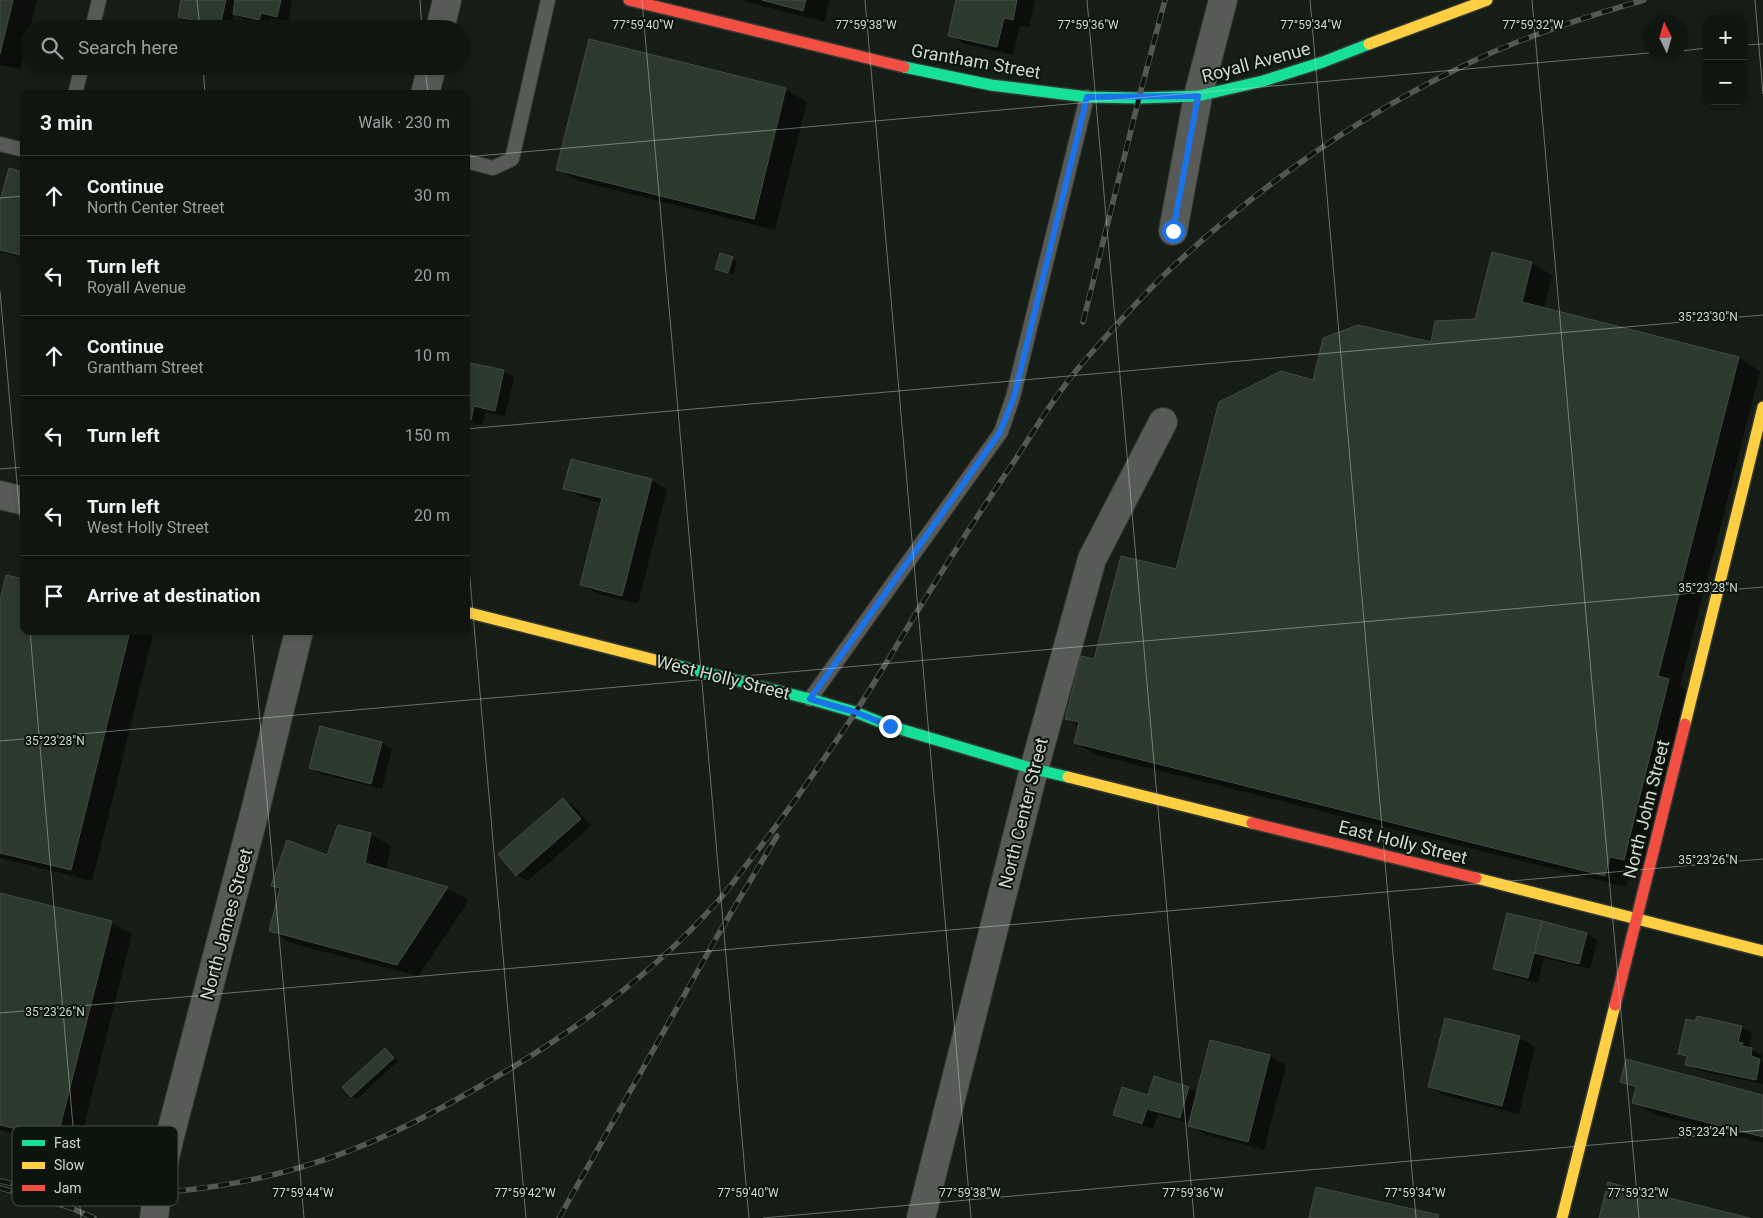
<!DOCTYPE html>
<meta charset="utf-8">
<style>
body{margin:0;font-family:Roboto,sans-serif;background:#1e221e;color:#f1f3f6}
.controls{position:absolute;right:15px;top:15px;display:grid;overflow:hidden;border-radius:10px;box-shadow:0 2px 8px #0003}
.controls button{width:45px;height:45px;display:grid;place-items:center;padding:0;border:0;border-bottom:1px solid #303430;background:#101510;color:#f1f3f6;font:25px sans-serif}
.compass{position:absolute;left:1643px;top:15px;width:45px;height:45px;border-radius:50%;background:#101510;box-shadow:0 2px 8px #0003;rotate:355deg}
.stop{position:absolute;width:15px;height:15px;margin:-11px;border:4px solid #1a73e8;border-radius:50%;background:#fff}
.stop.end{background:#1a73e8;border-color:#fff;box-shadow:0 1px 5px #0008}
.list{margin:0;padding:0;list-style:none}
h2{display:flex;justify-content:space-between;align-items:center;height:65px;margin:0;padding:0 20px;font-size:21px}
h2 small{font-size:16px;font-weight:400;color:#9c9f9f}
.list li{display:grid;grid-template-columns:32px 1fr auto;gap:15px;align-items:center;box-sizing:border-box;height:80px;padding:0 20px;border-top:1px solid #303430}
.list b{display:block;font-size:19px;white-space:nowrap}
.list p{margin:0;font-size:16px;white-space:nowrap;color:#9c9f9f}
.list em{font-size:16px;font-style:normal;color:#9c9f9f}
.icon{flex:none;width:28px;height:28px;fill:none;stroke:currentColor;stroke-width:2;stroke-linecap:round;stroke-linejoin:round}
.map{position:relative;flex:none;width:1763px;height:1218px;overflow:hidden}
.search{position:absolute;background:#101510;box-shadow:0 2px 8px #0003;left:20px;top:20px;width:450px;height:55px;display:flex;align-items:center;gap:12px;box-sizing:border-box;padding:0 18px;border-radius:28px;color:#9c9f9f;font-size:19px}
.panel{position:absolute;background:#101510;box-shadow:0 2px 8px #0003;left:20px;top:90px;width:450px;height:545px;border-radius:10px}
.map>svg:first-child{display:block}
.shadow{fill:#0007}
.building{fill:#2c3a2e;stroke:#444844}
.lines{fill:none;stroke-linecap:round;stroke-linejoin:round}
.lane-casing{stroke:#333833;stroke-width:16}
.street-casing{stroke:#333833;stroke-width:30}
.fast-casing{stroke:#333833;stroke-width:14}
.slow-casing{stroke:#333833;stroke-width:14}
.jam-casing{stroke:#333833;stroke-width:14}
.lane{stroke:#575a57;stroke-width:14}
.street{stroke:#575a57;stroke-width:28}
.fast{stroke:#16e098;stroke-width:11}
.slow{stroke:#ffcf43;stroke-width:11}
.jam{stroke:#f24e42;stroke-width:11}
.rail-casing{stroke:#535853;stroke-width:5.5}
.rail{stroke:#0b150c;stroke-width:4;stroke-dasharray:11;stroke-linecap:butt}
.route{stroke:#1a73e8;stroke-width:6}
.ticks{fill:none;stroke:#d1d7d1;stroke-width:1;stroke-opacity:0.45}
.labels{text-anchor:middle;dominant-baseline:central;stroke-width:4;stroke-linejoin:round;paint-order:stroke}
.street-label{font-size:18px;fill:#d1d7d1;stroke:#0b150c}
.key{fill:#0b150c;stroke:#464f47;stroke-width:1}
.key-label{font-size:14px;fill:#d1d7d1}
.ticks-label{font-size:12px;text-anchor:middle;fill:#d1d7d1;stroke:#0b150c;stroke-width:4;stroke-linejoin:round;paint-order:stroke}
</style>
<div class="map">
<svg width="1763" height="1218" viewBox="0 0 1763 1218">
<rect width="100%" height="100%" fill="#161c16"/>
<path class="shadow" d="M0 0H37L20 69 0 65Z
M183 0H292L288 22 271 18 270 25 245 20 234 14 231 29H219L190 22 179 16Z
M740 0H830L824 22Z
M958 0H1035L1029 28 1020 26 1013 55 965 44 949 35Z
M590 41 786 90 807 102 775 230 579 181 558 169Z
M24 173V258L0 252V206Z
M732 258 737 261 733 275 717 268Z
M1531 263 1552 275 1544 309 1739 358 1760 371 1680 686 1690 692 1645 871 1632 868 1626 887 1097 755 1076 743 1080 726 1066 718 1095 661 1177 571 1314 381 1432 343 1476 320Z
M466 363 504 371 514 377 505 416 485 412 482 425 466 421Z
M651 480 667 489 638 604 598 594 582 585 602 503 581 497 565 488Z
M0 605 24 631H154L92 881 0 858Z
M321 727 382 743 392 749 382 789 321 774 310 767Z
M563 800 574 806 591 826 528 881 517 875Z
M370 834 391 846 386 871 448 889 469 900 418 976 291 943 270 930 280 890 273 886Z
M0 895 111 922 132 934 78 1150 0 1130Z
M1508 915 1587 934 1597 940 1590 969 1544 958 1538 983 1505 975 1495 969Z
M1741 1027 1752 1033 1749 1048 1762 1055 1761 1061 1763 1062V1084L1697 1070 1687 1064 1688 1058 1680 1054Z
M1519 1038 1535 1047 1519 1114 1445 1096 1429 1087Z
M385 1050 398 1061 357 1099 352 1096 344 1087Z
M1270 1056 1286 1065 1264 1150 1206 1135 1190 1126V1124L1158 1114 1153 1129 1125 1120 1114 1114 1149 1096 1189 1088 1198 1093Z
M1621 1082 1763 1097V1143L1654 1114 1633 1102 1637 1091Z"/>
<path class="building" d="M0 0H13L0 54Z
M181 0H226L220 26 178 17Z
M235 0H281L277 17 261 13 259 20 233 14Z
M762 0H806L803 11Z
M956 0H1017L1013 20 1004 18 997 47 948 36Z
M589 39 786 88 754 219 556 170Z
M9 168 24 172V256L0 250V201Z
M1492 252 1532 262 1522 302 1739 357 1658 676 1669 679 1624 860 1610 857 1605 876 1074 743 1079 722 1065 719 1081 656 1094 659 1121 556 1176 569 1219 402 1281 371 1313 380 1323 338 1358 325 1431 342 1435 321 1475 319Z
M720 253 733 257 728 273 715 269Z
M466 362 504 370 495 411 474 406 471 420 466 419Z
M571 459 652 479 622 596 580 585 602 498 563 489Z
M6 575 24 579V631H130L71 870 0 853V600Z
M320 726 382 742 371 784 309 768Z
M563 798 581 819 516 876 498 854Z
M338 825 371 833 365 863 448 887 397 965 269 931 280 888 271 886 287 840 327 855Z
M0 893 112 921 57 1139 0 1125Z
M1507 913 1542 921 1528 978 1493 969Z
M1542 921 1587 933 1579 964 1534 953Z
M1697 1016 1742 1026 1738 1042 1743 1043 1742 1046 1752 1048 1751 1056 1760 1059 1756 1080 1685 1065 1687 1056 1678 1054 1686 1019 1695 1021Z
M1445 1018 1520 1036 1502 1106 1428 1087Z
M1210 1040 1270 1055 1248 1142 1188 1126Z
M385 1048 394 1058 351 1097 342 1087Z
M1626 1059 1763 1095V1137L1632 1103 1636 1087 1620 1082Z
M1154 1076 1189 1087 1180 1118 1147 1109 1142 1124 1113 1115 1122 1087 1148 1095Z
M1608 1182 1645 1192 1750 1218H1599Z
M1316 1187 1439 1215 1438 1218H1309Z"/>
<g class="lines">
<g class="lane-casing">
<path id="lane" d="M92 29 99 0
M75 94 82 66
M0 144 24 150
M466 161 493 168 512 159 548 0
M810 699 1001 432 1013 397 1087 97"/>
</g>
<g class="street-casing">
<path id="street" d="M440 29 447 0
M425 94 432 66
M1173 231 1198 96 1223 0
M0 495 24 501
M154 1218 157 1193 169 1140 256 807 299 631
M921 1218 1034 769 1092 559 1163 422"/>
</g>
<g class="fast-casing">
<path id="fast" d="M904 67 991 85 1087 97 1139 98 1198 96 1263 81 1323 62 1369 44
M675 665 810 699 855 712 890 726 1034 769 1068 777"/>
</g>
<g class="slow-casing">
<path id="slow" d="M1369 44 1487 0
M466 612 675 665
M1685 724 1763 407
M1068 777 1252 823
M1476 878 1763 951
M1562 1218 1615 1005"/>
</g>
<g class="jam-casing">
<path id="jam" d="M629 0 904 67
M1252 823 1476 878
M1615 1005 1685 724"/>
</g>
<use href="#lane" class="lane"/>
<use href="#street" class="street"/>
<use href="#fast" class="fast"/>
<use href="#slow" class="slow"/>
<use href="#jam" class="jam"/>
<g class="rail-casing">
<path id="rail" d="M1083 322 1139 98 1165 0
M0 1181C21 1185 42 1191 63 1193 77 1194 92 1193 106 1194 203 1195 299 1175 387 1135 420 1120 451 1103 482 1085 569 1036 651 976 718 901 730 888 740 873 751 859 786 814 819 767 851 719 874 684 896 647 918 610 950 558 983 507 1017 457 1038 424 1059 390 1085 360 1111 331 1137 301 1165 274 1254 190 1353 119 1463 66 1519 38 1584 17 1644 0
M0 1188 69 1207 94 1218
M559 1218 719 933 777 836"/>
</g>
<use href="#rail" class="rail"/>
</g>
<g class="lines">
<path class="route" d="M890 726 855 712 810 699 1000 432 1014 397 1087 97 1198 96 1173 231"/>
</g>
<path class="ticks" d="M197 0 200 29M420 0 422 29M642 0 749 1218M865 0 971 1218M1087 0 1194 1218M1310 0 1416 1218M1532 0 1639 1218M1755 0 1763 94M1744 45 1763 44M1680 51 1707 48M203 66 205 94M425 66 428 94M466 157 1660 52M0 198 24 196M0 291 24 562M466 429 1763 315M0 469 24 467M466 533 526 1218M30 631 81 1218M252 631 304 1218M0 741 1763 587M0 1013 1763 859M763 1218 1763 1130"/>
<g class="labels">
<g class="street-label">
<text transform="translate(976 61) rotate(10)">Grantham Street</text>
<text transform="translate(1256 62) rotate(-15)">Royall Avenue</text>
<text transform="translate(723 677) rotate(14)">West Holly Street</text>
<text transform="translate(1646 809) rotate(-76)">North John Street</text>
<text transform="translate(1023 813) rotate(-76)">North Center Street</text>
<text transform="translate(1403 842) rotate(14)">East Holly Street</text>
<text transform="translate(226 924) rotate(-75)">North James Street</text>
</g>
</g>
<rect x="12" y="1126" width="166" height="80" rx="8" class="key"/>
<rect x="22" y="1140" width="23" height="6" fill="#16e098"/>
<rect x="22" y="1162" width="23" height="7" fill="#ffcf43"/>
<rect x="22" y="1185" width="23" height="6" fill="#f24e42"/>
<g class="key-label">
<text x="54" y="1148">Fast</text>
<text x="54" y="1170">Slow</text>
<text x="54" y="1193">Jam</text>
</g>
<g class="ticks-label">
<text x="643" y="29">77°59'40"W</text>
<text x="866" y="29">77°59'38"W</text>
<text x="1088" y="29">77°59'36"W</text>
<text x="1311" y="29">77°59'34"W</text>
<text x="1533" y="29">77°59'32"W</text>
<text x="1708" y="321">35°23'30"N</text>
<text x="1708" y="592">35°23'28"N</text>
<text x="55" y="745">35°23'28"N</text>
<text x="1708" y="864">35°23'26"N</text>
<text x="55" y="1016">35°23'26"N</text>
<text x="1708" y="1136">35°23'24"N</text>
<text x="303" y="1197">77°59'44"W</text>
<text x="525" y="1197">77°59'42"W</text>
<text x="748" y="1197">77°59'40"W</text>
<text x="970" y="1197">77°59'38"W</text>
<text x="1193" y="1197">77°59'36"W</text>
<text x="1415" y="1197">77°59'34"W</text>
<text x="1638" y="1197">77°59'32"W</text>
</g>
</svg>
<div class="controls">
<button>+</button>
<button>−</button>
</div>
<svg class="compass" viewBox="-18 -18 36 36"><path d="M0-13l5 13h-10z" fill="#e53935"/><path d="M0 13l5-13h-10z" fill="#9c9f9f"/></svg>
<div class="stop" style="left:1173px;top:231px"></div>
<div class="stop end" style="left:890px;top:726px"></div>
<div class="search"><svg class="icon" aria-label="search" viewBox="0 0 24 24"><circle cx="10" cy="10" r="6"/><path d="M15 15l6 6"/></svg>Search here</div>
<section class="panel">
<h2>3 min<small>Walk · 230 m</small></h2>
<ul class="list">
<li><svg class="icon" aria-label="ahead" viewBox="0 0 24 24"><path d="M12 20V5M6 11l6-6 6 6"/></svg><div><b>Continue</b><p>North Center Street</p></div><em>30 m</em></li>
<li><svg class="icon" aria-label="left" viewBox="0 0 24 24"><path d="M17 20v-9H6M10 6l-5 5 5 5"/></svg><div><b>Turn left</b><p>Royall Avenue</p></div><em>20 m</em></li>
<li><svg class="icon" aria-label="ahead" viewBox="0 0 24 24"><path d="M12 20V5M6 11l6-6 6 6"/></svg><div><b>Continue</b><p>Grantham Street</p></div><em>10 m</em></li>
<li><svg class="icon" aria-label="left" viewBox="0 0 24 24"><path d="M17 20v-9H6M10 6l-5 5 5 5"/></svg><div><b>Turn left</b></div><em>150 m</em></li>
<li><svg class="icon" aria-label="left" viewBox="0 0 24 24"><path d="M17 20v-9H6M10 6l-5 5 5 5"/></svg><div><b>Turn left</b><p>West Holly Street</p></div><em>20 m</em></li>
<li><svg class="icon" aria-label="arrive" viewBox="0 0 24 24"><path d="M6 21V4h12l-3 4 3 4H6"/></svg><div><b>Arrive at destination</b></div></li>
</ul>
</section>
</div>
